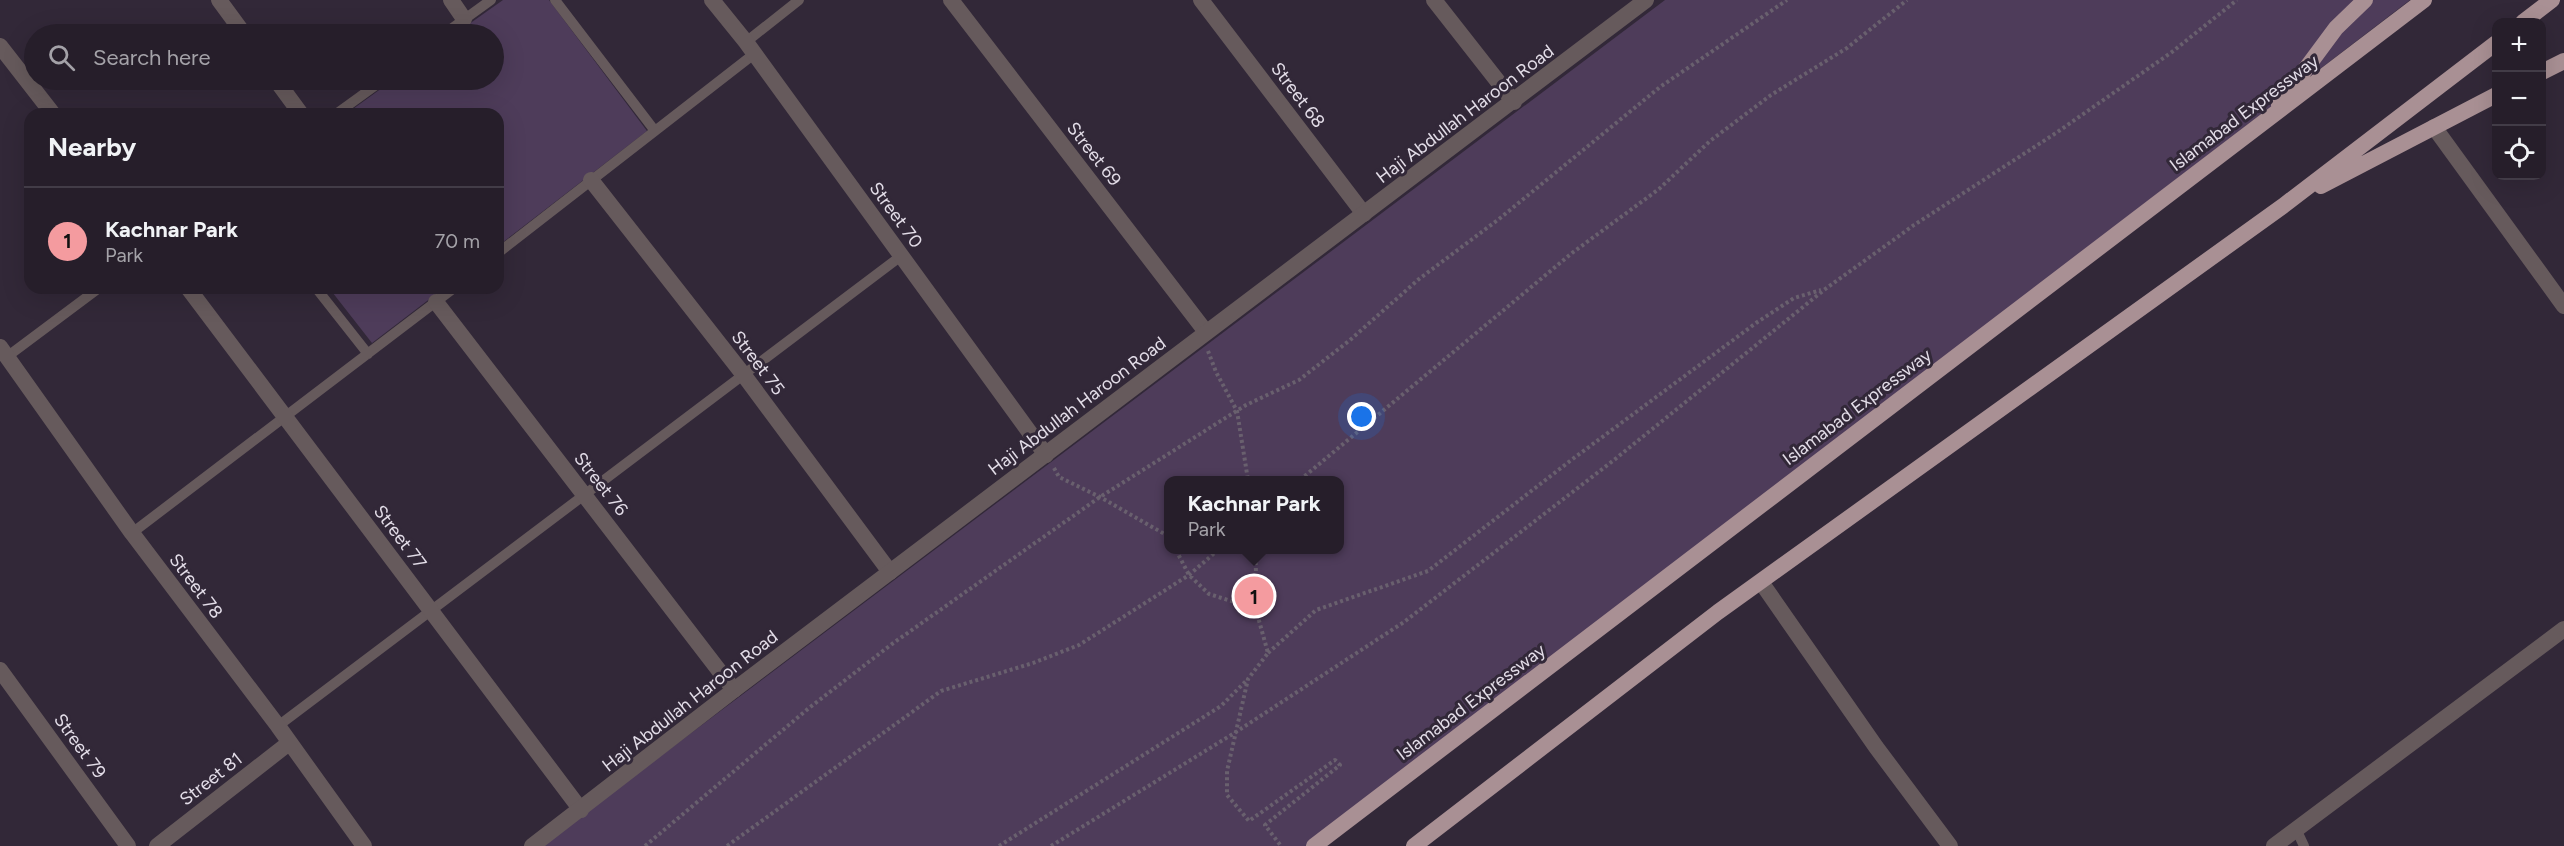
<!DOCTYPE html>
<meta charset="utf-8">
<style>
body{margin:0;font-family:Figtree,sans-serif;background:#2e2732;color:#f1f3f6}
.controls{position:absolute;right:18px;top:18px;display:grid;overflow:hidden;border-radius:12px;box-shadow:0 6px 24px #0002}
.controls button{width:54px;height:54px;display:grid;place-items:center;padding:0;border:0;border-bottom:2px solid #423c47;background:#261e2a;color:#f1f3f6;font:30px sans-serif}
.you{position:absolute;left:1362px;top:417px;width:21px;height:21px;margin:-15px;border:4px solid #fff;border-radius:50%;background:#1a73e8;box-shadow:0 0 0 9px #1a73e833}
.badge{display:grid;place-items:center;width:39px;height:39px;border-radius:50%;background:#f49b9f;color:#111;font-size:20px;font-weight:700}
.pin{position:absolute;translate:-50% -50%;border:3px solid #fff;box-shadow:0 2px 6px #0006}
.popup{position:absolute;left:1164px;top:476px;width:180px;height:78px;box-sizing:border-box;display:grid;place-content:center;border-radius:12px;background:#261e2a;filter:drop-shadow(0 2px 4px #0005);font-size:20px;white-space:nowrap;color:#a4a2a8}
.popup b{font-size:22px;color:#f1f3f6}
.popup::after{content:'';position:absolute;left:50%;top:100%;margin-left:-12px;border:12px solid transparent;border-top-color:#261e2a}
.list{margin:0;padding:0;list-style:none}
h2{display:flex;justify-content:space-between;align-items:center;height:78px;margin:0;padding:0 24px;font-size:26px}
h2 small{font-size:20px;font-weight:400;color:#a4a2a8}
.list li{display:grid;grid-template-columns:39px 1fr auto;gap:18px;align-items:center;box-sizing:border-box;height:108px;padding:0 24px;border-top:2px solid #423c47}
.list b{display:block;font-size:22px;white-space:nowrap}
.list p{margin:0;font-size:20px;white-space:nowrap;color:#a4a2a8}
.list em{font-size:20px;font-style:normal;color:#a4a2a8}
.icon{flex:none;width:33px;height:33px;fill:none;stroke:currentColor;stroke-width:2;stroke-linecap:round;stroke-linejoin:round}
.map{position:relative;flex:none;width:2564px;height:846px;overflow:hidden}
.search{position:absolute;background:#261e2a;box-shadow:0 6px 24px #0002;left:24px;top:24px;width:480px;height:66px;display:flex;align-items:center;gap:15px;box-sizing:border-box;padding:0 21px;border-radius:33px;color:#a4a2a8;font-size:22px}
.panel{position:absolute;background:#261e2a;box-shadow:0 6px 24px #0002;left:24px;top:108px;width:480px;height:186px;border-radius:18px}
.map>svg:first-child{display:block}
.green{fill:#4e3c5a;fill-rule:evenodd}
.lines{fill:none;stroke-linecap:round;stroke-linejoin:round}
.path{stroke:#69606e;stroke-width:4;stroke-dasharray:3 3;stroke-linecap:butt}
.service{stroke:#665a5c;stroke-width:10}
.minor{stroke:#665a5c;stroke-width:16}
.tertiary{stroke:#665a5c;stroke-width:16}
.trunk{stroke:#a99094;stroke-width:16}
.labels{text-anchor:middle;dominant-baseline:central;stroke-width:6;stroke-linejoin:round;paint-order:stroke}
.street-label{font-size:18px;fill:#e3dde8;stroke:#322838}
</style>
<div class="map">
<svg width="2564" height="846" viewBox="0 0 2564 846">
<rect width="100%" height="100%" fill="#322838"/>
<path class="green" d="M503 0H549L647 131 498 246V114H346L393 80H494V34H455Z
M1665 0H2410L1307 846H541ZM1168 480H1340V550H1168Z
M329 288H444L372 343Z"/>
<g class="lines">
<path class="path" d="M1208 351 1216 372 1237 411 1248 480
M1054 468 1059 477 1100 497 1168 536
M1300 480 1572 253 1659 189 1710 141 1771 95 1847 48 1907 0
M1176 550 1189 575 1209 594 1247 606 1258 617 1268 653 1248 679 1227 771V795L1249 821 1335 760 1340 765 1265 825 1281 846
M1255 550 1258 616
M1268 653 1316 610 1428 571 1570 461 1756 323 1794 298 1821 290
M645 846 809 708 892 644 1100 497 1246 405 1299 380 1350 340 1419 279 1499 219 1660 87 1787 0
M727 846 941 691 1033 663 1079 645 1189 575 1218 550
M999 846 1221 706 1247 680
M1051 846 1236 732 1404 622 1614 460 1824 290 1914 225 2056 133 2172 52 2237 0"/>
<path class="service" d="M555 0 655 131
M444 34 491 0
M746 42 799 0
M336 114 383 80
M498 253 754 54
M316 288 368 354
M8 356 99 288
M132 533 454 288
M278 726 901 256
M2296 829 2304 846"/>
<path class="minor" d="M219 0 244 34
M451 0 464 19
M712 0 746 42 1046 455
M951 0 1206 332
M1201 0 1364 214
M1434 0 1514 102
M0 46 53 114
M276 80 301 114
M2434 127 2564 306
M591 180 743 374 890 572
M188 288 581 810
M436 302 734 690
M0 347 132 533 278 726 364 846
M1761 582 1876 747 1950 846
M0 670 128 846
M157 846 289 743
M2274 846 2564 629"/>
<path class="tertiary" d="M532 846 734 690 1646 0"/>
<path class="trunk" d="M2523 22 2552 0
M2542 72 2564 61
M2279 105 2336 28 2365 0
M2321 186 2496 95
M1314 846 2424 0
M1414 846 1718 612 2283 206 2496 43"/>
</g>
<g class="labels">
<g class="street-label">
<text transform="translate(1298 95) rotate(53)">Street 68</text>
<text transform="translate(2244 113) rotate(-37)">Islamabad Expressway</text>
<text transform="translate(1465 114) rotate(-37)">Haji Abdullah Haroon Road</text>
<text transform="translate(1094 154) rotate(52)">Street 69</text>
<text transform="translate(896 215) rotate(54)">Street 70</text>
<text transform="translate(758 363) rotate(53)">Street 75</text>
<text transform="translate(1077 406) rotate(-37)">Haji Abdullah Haroon Road</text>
<text transform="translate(1857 407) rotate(-37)">Islamabad Expressway</text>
<text transform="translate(601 484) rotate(52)">Street 76</text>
<text transform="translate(400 537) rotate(53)">Street 77</text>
<text transform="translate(196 586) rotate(53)">Street 78</text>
<text transform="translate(690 701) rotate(-38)">Haji Abdullah Haroon Road</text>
<text transform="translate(1471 702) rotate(-37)">Islamabad Expressway</text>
<text transform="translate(80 746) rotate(54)">Street 79</text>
<text transform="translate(211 779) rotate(-38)">Street 81</text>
</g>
</g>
</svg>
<div class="controls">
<button>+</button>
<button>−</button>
<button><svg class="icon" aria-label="locate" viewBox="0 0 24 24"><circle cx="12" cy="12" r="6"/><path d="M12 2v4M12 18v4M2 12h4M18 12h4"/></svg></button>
</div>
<div class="you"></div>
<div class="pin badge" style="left:1254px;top:596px">1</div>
<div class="popup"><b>Kachnar Park</b>Park</div>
<div class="search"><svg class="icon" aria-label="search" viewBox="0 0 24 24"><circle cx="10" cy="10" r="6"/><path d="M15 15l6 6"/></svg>Search here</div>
<section class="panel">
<h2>Nearby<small></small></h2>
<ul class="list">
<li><span class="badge">1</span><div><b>Kachnar Park</b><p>Park</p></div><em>70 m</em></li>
</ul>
</section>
</div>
